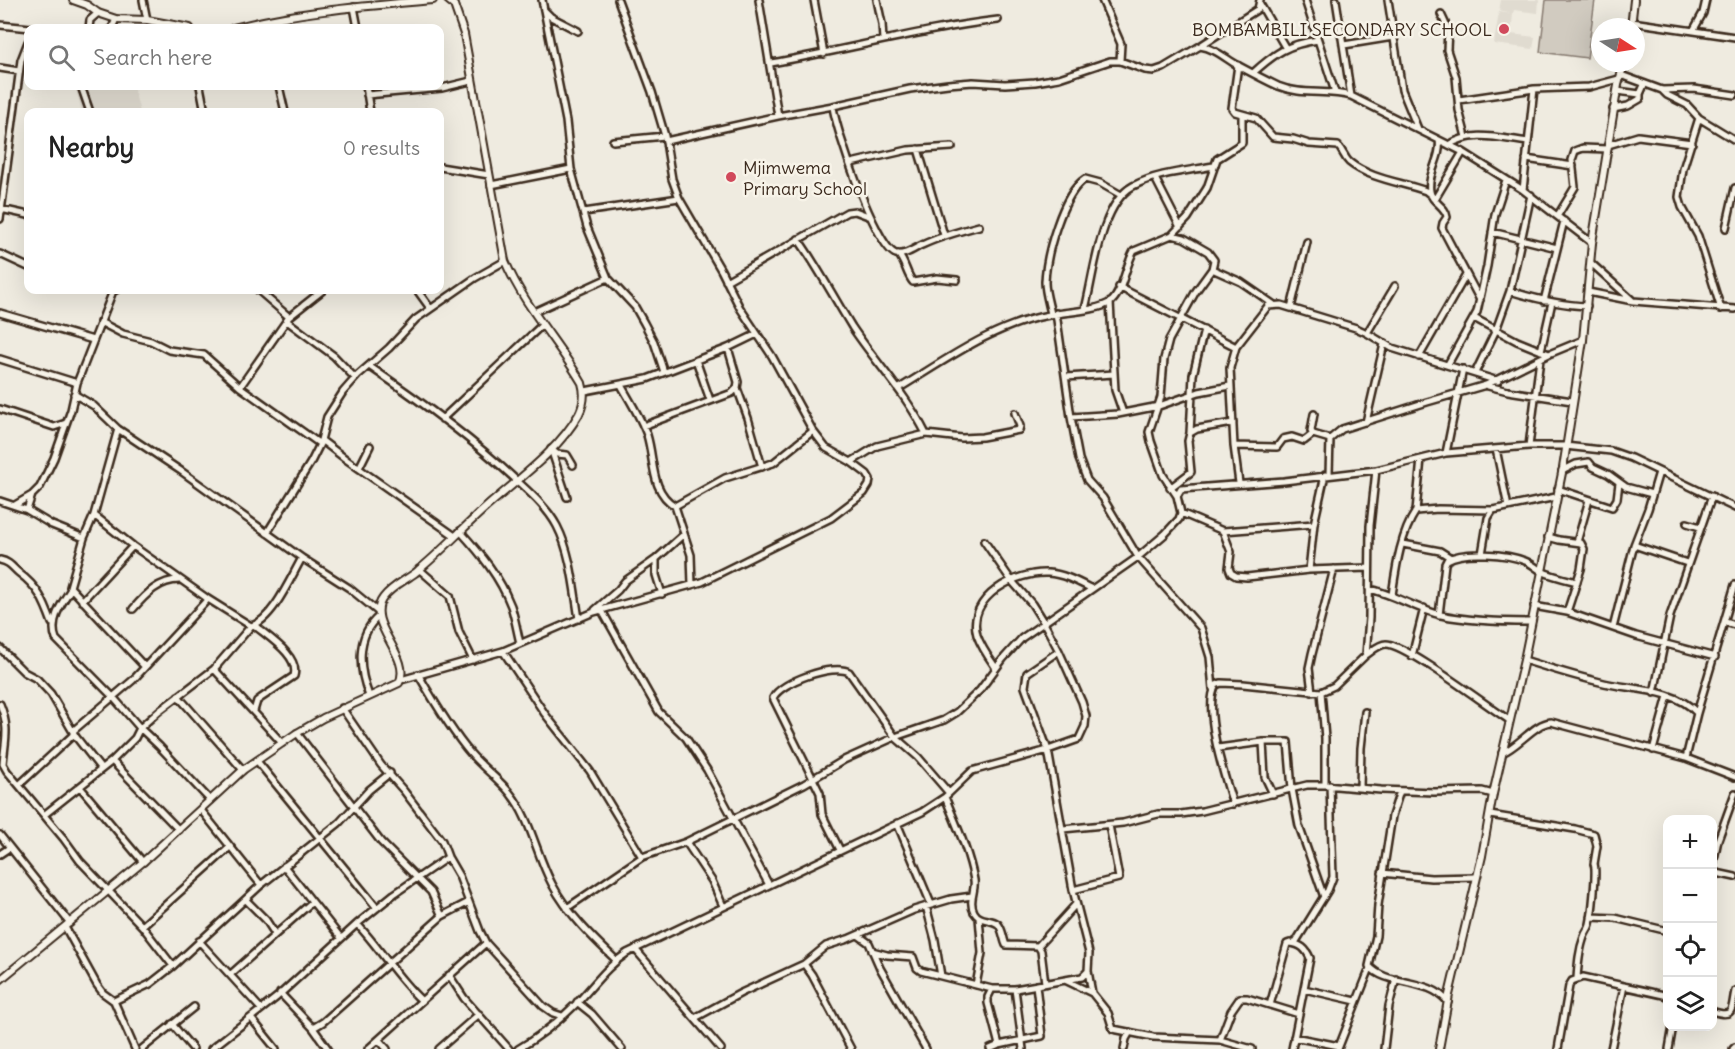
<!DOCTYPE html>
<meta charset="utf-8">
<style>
body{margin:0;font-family:Delius,sans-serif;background:#f2f2f2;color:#222}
.controls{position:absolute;right:18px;bottom:18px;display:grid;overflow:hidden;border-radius:12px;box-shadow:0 6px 24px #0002}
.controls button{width:54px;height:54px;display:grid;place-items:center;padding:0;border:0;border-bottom:2px solid #e0e0e0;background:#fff;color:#222;font:30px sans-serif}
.compass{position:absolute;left:1591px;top:18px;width:54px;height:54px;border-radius:50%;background:#fff;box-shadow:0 6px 24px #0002;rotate:102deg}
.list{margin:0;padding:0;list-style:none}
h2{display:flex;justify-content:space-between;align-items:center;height:78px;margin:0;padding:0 24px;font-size:26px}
h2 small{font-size:20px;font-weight:400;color:#767676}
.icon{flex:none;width:33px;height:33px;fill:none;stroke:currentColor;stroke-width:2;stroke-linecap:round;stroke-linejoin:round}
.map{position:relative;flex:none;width:1735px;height:1049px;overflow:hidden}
.search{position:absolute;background:#fff;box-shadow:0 6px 24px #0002;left:24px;top:24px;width:420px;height:66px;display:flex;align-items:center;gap:15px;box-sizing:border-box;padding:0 21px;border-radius:12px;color:#767676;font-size:22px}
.panel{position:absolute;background:#fff;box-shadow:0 6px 24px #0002;left:24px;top:108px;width:420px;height:186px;border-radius:12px}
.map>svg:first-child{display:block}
.built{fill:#e0dbd0}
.green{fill:#d1cbc0;stroke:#867a6f;stroke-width:1.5}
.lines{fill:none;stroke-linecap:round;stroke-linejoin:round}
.minor-casing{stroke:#3b2a1e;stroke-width:10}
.tertiary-casing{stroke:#3b2a1e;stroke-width:10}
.minor{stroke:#f7f3e8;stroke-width:5}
.tertiary{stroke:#f7f3e8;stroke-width:6}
.poi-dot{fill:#d1495b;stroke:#f7f3e8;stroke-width:2}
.labels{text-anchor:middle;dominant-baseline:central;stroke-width:5;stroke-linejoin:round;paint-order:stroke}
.poi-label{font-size:18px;fill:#3b2a1e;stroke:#f7f3e8;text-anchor:end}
</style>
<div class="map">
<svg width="1735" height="1049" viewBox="0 0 1735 1049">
<rect width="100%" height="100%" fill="#efebe0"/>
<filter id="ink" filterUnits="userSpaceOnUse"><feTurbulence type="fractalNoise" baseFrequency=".0167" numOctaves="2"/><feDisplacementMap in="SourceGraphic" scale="12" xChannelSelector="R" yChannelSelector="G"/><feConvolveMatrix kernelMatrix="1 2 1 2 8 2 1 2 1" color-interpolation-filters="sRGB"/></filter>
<g filter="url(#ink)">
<path class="built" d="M1501 0H1539L1538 13 1514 10 1513 14 1499 11Z
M1499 12 1513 14 1511 34 1535 37 1533 49 1494 44Z
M75 86H133L140 112H82Z"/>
<path class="green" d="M1546 0H1595L1587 58 1540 52Z"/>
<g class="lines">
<g class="minor-casing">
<path id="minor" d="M143 0 147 20
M542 0 566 121 571 169 587 227 608 278 635 307 644 323 654 342 664 372
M759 0 778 116
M814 0 824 54
M877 0 882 24 883 40
M1102 0 1121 44 1120 61
M1305 0 1335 92
M1336 0 1351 96
M1388 0 1402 90 1418 129
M1260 4 1285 47
M354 7 358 28
M544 10 551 17 578 31
M1441 14 1448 29 1447 50 1456 77 1459 110 1466 137
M1632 22 1735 37
M0 25 31 28
M89 28 90 20 98 13
M112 28 116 19
M1693 31 1703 13 1706 0
M1344 45 1393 37
M1200 46 1258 9 1260 0
M771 63C847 50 921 29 998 20
M1238 65 1232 108 1235 112 1256 118 1273 137 1293 139 1309 144 1338 146C1343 151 1344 157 1349 162 1370 179 1401 182 1426 191L1431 195
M0 68 19 71
M1253 73C1275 53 1288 44 1318 40
M1621 75 1662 90 1694 89 1735 95
M81 86 90 112
M200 86 205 112
M279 86 285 112
M366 86 370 112
M1662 90 1667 95 1687 105 1699 118 1735 140
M1617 91 1640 94 1644 85
M367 95 442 88 471 81
M1459 100 1534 89 1589 87 1619 79
M833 106C835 128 876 248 896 254 905 256 915 248 922 245 941 236 960 231 979 226
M1613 109 1628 106 1640 99V94
M1699 118 1683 169 1679 197 1682 207 1698 236 1721 309
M1439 140C1442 158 1427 173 1430 191 1431 202 1446 206 1447 217L1443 223 1442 228 1480 300
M613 141 665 136
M666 141 778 116 833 106 910 89 948 84 973 82 1005 84 1035 82 1059 78 1110 61H1120L1145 70 1154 71 1163 68 1200 46C1214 48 1225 58 1237 65 1250 72 1265 80 1278 86 1302 96 1327 89 1351 96L1463 152 1523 190 1592 243
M1449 145C1473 129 1502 139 1528 142
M1608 145 1638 136 1692 143
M918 149 944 235
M1526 159 1573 166
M851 163 908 150 952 147
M440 167 489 175
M1155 178 1180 227
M491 185 571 169
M1523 190 1534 89
M1435 199 1463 152
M1 209 28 215
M584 212 679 198
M1558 215 1575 187 1572 160 1575 151 1583 148 1607 149
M0 219 21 60 28 42
M1726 228 1735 188
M1492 232 1557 248
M1172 235 1188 218 1207 188 1217 159 1242 143V115
M798 239C818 267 834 298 852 327 876 363 907 395 926 434
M0 254 28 267
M898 254C906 263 906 274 913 282L937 278 957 280
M1591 263 1632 300
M1212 269 1241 282 1273 304
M726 281 847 212 855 211 871 217
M1119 287 1236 347
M258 290 289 317
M417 290 430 308
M1510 291C1536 299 1560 305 1587 306
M1588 292 1633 301 1735 309
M1544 301 1564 221
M1110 302 1115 390 1123 413
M1291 308 1307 242
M1085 309C1094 275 1100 204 1133 186 1157 173 1187 171 1214 166
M534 312 608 278
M0 313 93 340
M1056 313 1071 417 1079 459 1087 480 1103 498 1138 557 1201 628 1210 657 1213 689
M1051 314C1049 304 1045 292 1045 282 1046 255 1062 194 1085 179L1100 183 1121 195
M1474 318 1517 341 1549 354
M287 321 334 356 355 378
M100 322 123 334 151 341 169 350 204 355 240 387 320 444
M1367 333 1395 286
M1541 351 1552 302
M1419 357 1466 275
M0 359 77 383
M696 360 710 400
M1448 364 1477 312 1487 266 1495 214 1506 180
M369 366C419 400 469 436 514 478 529 492 547 507 557 526 571 553 574 588 579 619
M1475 373 1496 330 1510 291 1531 195
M1066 377 1114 374
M621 385C630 401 641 418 647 435 655 461 650 491 675 506L691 555 692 585
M1488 386 1508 391 1572 401
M240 387 289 317 323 290
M737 388 748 418 762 467
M898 389C946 360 993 325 1049 315 1065 312 1100 311 1112 301 1123 291 1126 264 1134 251L1172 235 1184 238 1208 252 1214 260 1212 269 1196 291 1169 340 1164 359 1161 397 1149 432 1151 441 1163 475 1177 496
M585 391 647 379 728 348 757 334
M74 394 94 406 118 429 181 471 302 558 349 588 377 611
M0 409 54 427 66 423
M1314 414 1311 431 1313 434 1330 439
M1071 417 1118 414 1159 406 1199 392 1230 386
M442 419 542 325
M1366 422 1384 344
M643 426 732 393 737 388 738 382 728 348
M118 429 94 515 84 538 70 587 145 667
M1190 433 1193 375 1204 330
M321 440 347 460 455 536
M1234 446 1277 447 1283 439 1292 437 1304 441 1313 434
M1529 446 1540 359
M551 449 567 497
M1496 449 1508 507
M552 450 557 454 567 455 573 465
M1446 453 1463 369
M851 462 877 446 926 434 962 438 982 437 1019 430 1020 426 1015 413
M359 468 370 446
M1562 471 1576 464 1589 462 1593 467 1608 474 1626 487 1652 494
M1329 474 1330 439 1342 429 1427 402 1486 385 1549 354 1583 340
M1239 483 1234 446 1230 368 1236 347 1268 306 1281 305 1356 328 1367 333 1392 348 1498 381
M1170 488 1191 472 1188 441 1190 433 1197 429 1233 423
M1558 489 1612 507 1617 499 1619 483
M0 501 27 510
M15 505 32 495
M675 506 725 478 773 463 813 431
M1416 511 1421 459
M1181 513 1223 531 1314 524
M94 515 133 546 208 599 251 626C273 620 291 577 302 558
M1687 523 1700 527
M460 531C481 554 500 577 511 606 515 618 517 631 520 643
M1223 531 1231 552 1229 568 1231 573 1236 576 1247 577 1309 570 1368 568
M267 533 311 462 320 444 327 417 343 392 358 375 389 348 416 319 475 278 505 261
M1548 537 1559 540 1581 543 1584 549 1581 569 1567 612
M84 538 52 525 27 510 32 495 40 487 54 458 71 410 77 383 113 291 116 290
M1577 542 1589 500
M1403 544 1440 551 1451 558
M1634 545 1687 563
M1482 554 1488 518 1493 510
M656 559V575L662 594
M0 560C10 562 12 567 19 573 38 587 44 601 52 623
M419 569 450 596 459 632 473 660
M1309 570 1314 524 1325 475
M71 589C61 604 49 621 56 639L113 697 140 728 159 746 210 800
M1369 589C1394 594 1416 609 1441 615 1469 621 1501 622 1530 622
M1392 595C1396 568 1400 535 1416 511L1438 509 1493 510 1556 497
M82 601 133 546
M1534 606 1567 612 1636 636 1715 657
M133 609C146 594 159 580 180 580
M601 609 659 712 686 738 707 770 769 885
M595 610 618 590 625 581 656 559 684 534
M1439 615 1445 564 1447 560C1464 550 1508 554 1525 561 1531 563 1536 568 1541 571 1552 576 1565 579 1577 582
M1725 622 1735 625
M1613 628 1634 545 1648 509 1659 472
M0 648 24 672 37 679 51 694 76 737 101 769
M503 651 545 714 590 771 642 857
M1366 655C1372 651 1379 644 1386 644 1406 644 1487 706 1509 720
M1412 656 1424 608
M1524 660C1549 668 1575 676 1600 682 1630 690 1675 688 1697 713
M996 668C989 658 981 647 977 635 966 597 1017 571 1048 573 1064 574 1078 582 1092 589
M214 669 282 743
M418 674C433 700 452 732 471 754 483 768 499 779 510 793 531 819 536 854 552 884 568 914 592 937 616 960
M401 680 503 651 594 612 702 582 831 518 864 493 869 485 870 479 867 474 851 462 826 448 813 431 772 356 740 308 721 270 679 198 672 179 665 136 652 92 618 0
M1312 692 1309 668 1312 654 1334 569
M1321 692 1325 738V785
M1654 693 1670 616 1712 496
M178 696 243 770
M369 696C359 670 355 636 379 616
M0 704C10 729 5 739 3 764L7 771 64 839 80 861 142 926 173 966
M342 708 381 765 404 791 442 841 448 857 459 876 480 931 486 943 543 1006 553 1013 562 1016
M254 711 257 701 261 698 294 676C300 656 268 637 254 625
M297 733 381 842 431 892 442 916
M1263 742 1265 777 1273 794
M1218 748 1263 742H1288L1292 789 1299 826 1324 897
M1653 750 1668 696
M1502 753C1519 746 1535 723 1551 722L1686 758 1735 777
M1686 758 1697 713 1735 585
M112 761 179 830
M257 761 377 908
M19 785 73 735V731L133 680 208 599
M80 787 143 862
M1360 788 1361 748 1365 712
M1400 791 1392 816 1378 905 1376 936 1369 966C1387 987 1429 977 1448 1002
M945 797C956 824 969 852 974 880 976 891 968 900 974 912 980 922 990 918 998 924 1003 929 1003 939 1006 945L1038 946 1041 951 1045 983
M1233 804C1225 778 1202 709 1216 685L1221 683 1243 684 1321 692 1334 686 1366 655 1369 618 1370 526 1376 470
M201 810 261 885
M44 815 112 761 135 738 140 728 159 711 214 669 251 626
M1490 815 1575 829 1594 834 1597 846 1594 864C1597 870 1592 916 1590 924 1589 929 1585 932 1584 937 1579 950 1578 964 1577 978
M897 823 931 904
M1063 829 1123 823 1158 814H1181L1202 811 1307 785H1325L1381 790 1434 792 1482 791 1493 794
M0 835 70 923
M686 842 712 881 723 906
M840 850 822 814 820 793 773 698C780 682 834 663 849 672L895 737 918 757 949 793
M0 854 9 848
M284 866 341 938
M1712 869 1718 840 1735 793
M1712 872 1735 877
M1382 873 1431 878 1476 877
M1073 890 1119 878 1109 825
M246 900 266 920 275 934
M926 906 935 940 941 976
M567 908 642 857 686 842 804 784 844 760 895 737 944 720 957 712 980 690 1003 659 1022 638 1138 557 1165 534 1179 519 1181 513 1177 496 1181 489 1284 481 1376 470 1446 453 1529 446H1565L1611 451 1631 458 1735 508
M1591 917 1615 918 1668 931
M357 924C380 948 396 977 421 1000
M142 926 230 847
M65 927 97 985 103 993 114 1001 135 1049
M858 935 869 943 880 968 926 1049
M199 941 261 1009
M1295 943 1328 890 1333 877 1330 785
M1038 946 1076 904
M635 949 721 1049
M872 951 887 955 913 957 917 968 921 971 992 989H1015L1082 977 1088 971 1089 953 1073 890 1048 750 1025 687 1027 673 1059 651
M804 964 812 975 851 1049
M1088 971 1092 993 1108 1013 1113 1029 1153 1037 1220 1040 1252 1049
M231 974 312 902
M449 975 464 998 509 1049
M1067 981 1092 993
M976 985 982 953 979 918
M992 989 988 997V1003L999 1045
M1015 989 1023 1049
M1304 989 1356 1001
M280 993 313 1028 328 1049
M114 1001 150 984 173 966 261 885 339 823 369 790 390 773
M577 1002 592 1014 622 1049
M1270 1005 1287 944 1290 943C1301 944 1306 949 1310 958L1292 1049
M1712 1011C1735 1019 1731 1009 1735 991
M251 1018 276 1049
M695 1018 741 993 804 964 826 946 848 939 914 910 951 899 972 896
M172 1024 193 1049
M313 1028 323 1022 442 916 469 902
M1294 1037 1339 1046
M379 1040 387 1049
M1220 1040 1231 1011 1240 998H1247L1299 1014
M142 1049 194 1007
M211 1049 277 997 357 924 394 894 448 857
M368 1049 486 943
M439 1049 479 1014
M518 1049C539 1037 560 1020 577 1003 594 985 607 966 627 953L922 812 945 797 972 771 1048 750 1079 739 1085 726 1086 716 1082 702 1059 651 1044 623 1032 604 1011 580 984 541
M990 1049 999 1045 1042 1036 1036 985
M1124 1049 1126 1039 1130 1032
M1338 1049 1370 968
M1384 1049 1389 1006 1396 979
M1558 1049 1569 986 1572 981 1583 977 1668 996
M1611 1049 1624 986
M1669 1049 1673 1026
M1733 1049 1735 1047"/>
</g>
<g class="tertiary-casing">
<path id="tertiary" d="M73 0 87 5 98 13 116 19 147 20 190 28
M1631 27 1634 0
M233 28C298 11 366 6 433 0
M0 980 143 862 243 770 297 733 323 718 399 683C413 657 364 623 383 598 391 587 404 581 415 573 439 554 460 531 482 511 515 481 557 453 579 414 584 404 585 393 582 383 558 342 524 306 505 261L464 34 454 5 448 0
M1439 1049 1449 995 1482 856 1493 794 1524 660 1563 468 1583 340 1592 243 1618 85 1624 63"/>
</g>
<use href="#minor" class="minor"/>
<use href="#tertiary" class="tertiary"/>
</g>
</g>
<g class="poi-dot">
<circle cx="1504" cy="29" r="6"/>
<circle cx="731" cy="177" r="6"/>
</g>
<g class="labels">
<g class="poi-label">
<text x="1492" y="29">BOMBAMBILI SECONDARY SCHOOL</text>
<text x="743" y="167" text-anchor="start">Mjimwema<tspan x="743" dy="21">Primary School</tspan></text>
</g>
</g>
</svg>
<div class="controls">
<button>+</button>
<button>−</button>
<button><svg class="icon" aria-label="locate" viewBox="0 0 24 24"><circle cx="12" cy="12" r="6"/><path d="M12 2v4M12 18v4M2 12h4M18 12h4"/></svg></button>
<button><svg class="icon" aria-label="layers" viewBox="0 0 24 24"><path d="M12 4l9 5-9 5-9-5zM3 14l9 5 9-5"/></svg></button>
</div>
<svg class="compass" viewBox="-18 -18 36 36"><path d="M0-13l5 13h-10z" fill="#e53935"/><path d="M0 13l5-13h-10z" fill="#767676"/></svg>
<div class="search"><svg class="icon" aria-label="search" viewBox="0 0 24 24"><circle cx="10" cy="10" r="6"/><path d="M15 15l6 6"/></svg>Search here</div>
<section class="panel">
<h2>Nearby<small>0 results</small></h2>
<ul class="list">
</ul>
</section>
</div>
